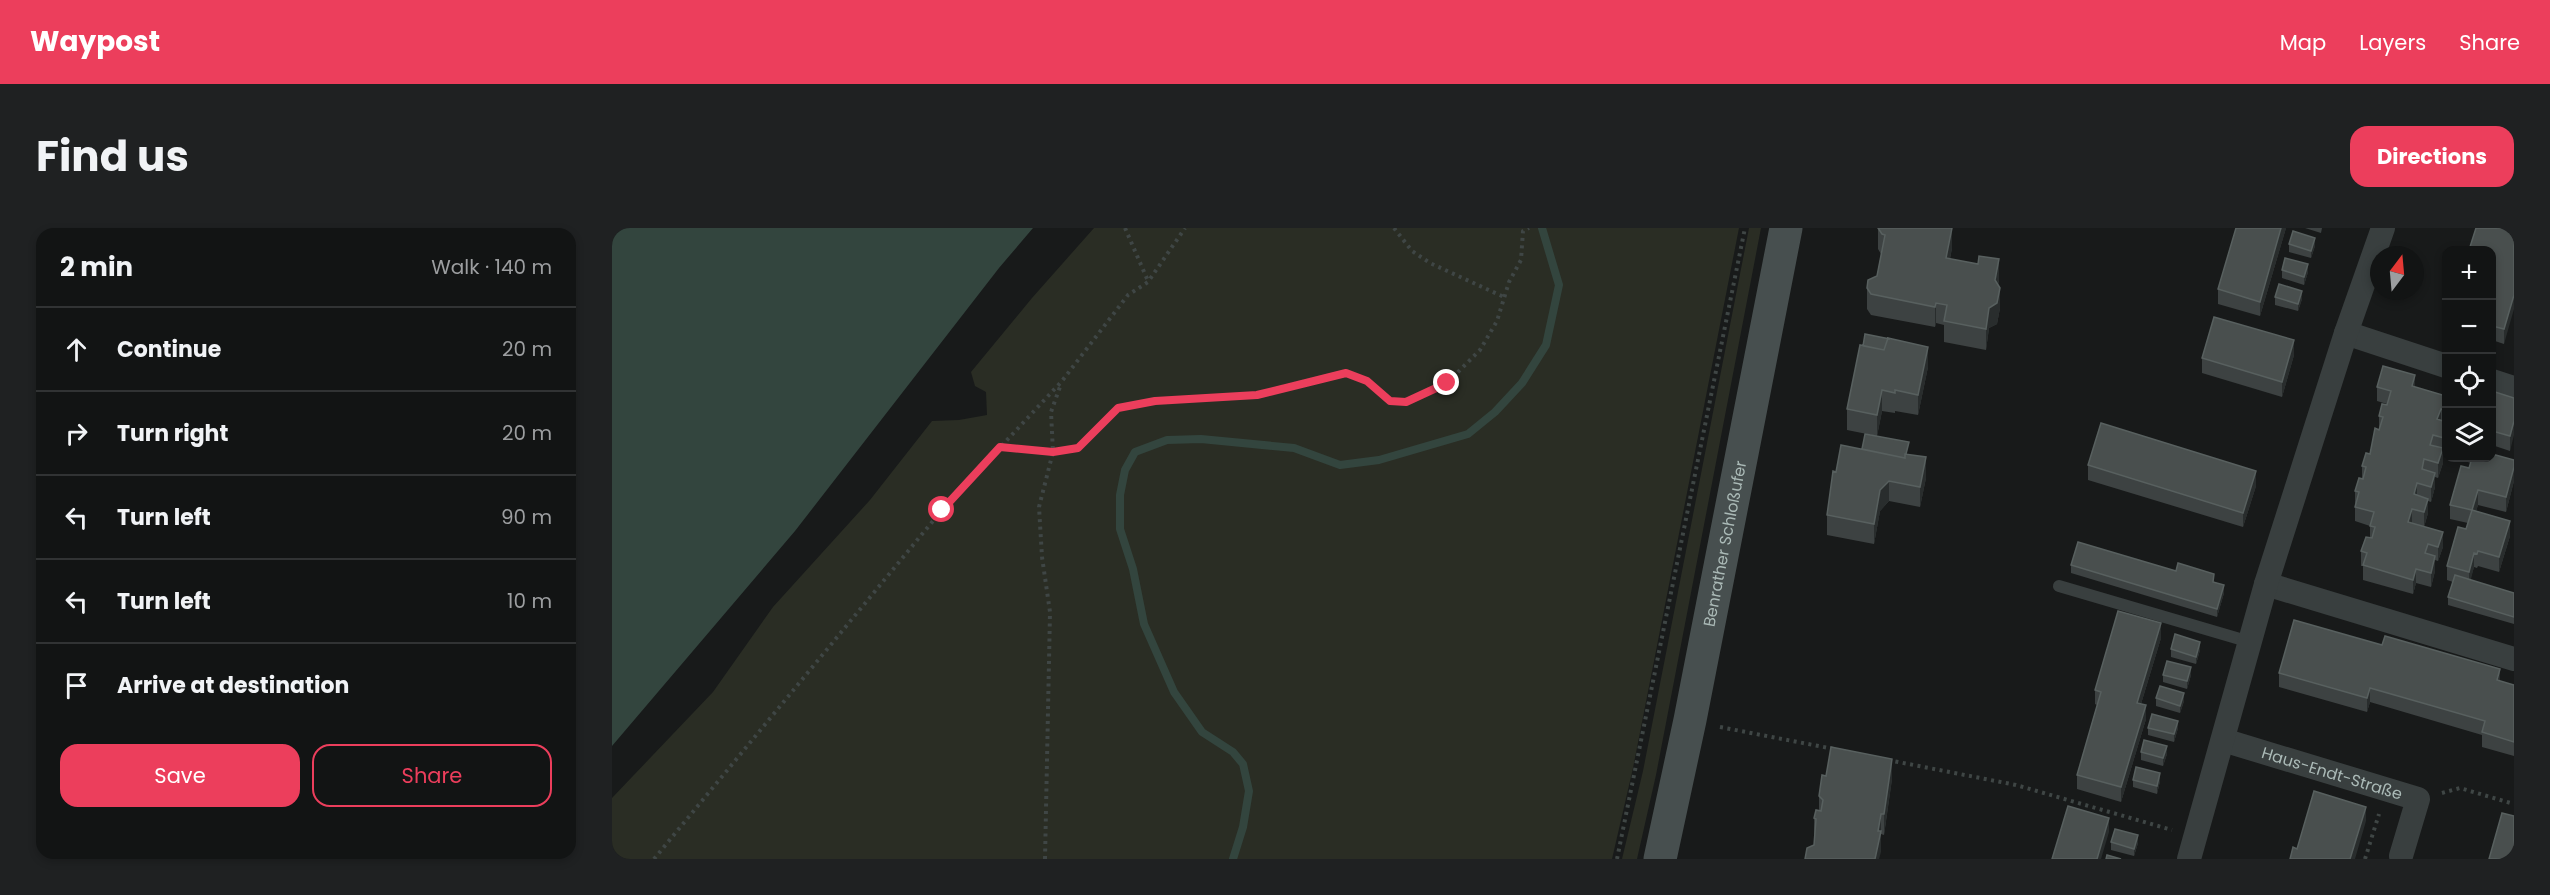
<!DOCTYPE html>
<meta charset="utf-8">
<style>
body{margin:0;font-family:Poppins,sans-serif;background:#1f2122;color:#f1f3f6}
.controls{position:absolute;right:18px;top:18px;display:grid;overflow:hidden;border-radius:12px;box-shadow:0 3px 9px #0003}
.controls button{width:54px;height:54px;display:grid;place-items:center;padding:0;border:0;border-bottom:2px solid #313334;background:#121414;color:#f1f3f6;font:30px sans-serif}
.compass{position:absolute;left:1758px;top:18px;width:54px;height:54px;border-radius:50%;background:#121414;box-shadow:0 3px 9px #0003;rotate:16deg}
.stop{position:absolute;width:18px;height:18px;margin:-14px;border:4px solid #ec3e5c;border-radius:50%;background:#fff}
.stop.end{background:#ec3e5c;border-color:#fff;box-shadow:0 2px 6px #0008}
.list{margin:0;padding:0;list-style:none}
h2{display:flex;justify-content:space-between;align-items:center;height:78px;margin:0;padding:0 24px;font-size:26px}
h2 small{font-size:20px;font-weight:400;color:#9c9ea0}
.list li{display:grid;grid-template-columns:39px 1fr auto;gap:18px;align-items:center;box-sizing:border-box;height:84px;padding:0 24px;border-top:2px solid #313334}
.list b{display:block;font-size:22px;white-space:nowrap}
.list em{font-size:20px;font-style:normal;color:#9c9ea0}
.actions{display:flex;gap:12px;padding:18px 24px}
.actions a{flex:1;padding:14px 0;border:2px solid #ec3e5c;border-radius:18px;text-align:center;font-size:21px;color:#ec3e5c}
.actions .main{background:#ec3e5c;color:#fff}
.icon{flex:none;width:33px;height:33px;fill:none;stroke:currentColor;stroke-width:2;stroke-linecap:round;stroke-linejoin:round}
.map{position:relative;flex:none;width:1902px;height:631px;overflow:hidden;border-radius:18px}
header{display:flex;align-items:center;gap:36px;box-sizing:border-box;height:84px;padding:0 30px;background:#ec3e5c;color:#fff}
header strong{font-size:28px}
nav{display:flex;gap:33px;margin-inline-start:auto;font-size:21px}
.intro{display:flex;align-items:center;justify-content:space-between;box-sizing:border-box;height:144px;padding:0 36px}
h1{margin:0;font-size:42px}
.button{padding:15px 27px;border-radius:18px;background:#ec3e5c;color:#fff;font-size:21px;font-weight:700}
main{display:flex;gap:36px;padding:0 36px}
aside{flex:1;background:#121414;border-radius:18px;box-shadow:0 3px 9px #0003}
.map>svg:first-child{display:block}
.green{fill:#2a2d24}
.water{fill:#33453e}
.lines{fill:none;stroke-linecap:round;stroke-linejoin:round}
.stream{stroke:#33453e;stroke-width:8}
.path{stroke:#3f4645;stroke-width:4;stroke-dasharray:3 4.5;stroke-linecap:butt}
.lane{stroke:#393f3f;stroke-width:12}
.street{stroke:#393f3f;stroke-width:24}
.secondary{stroke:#474f4f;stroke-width:33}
.wall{fill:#3d4242}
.shaded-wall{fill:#292d2d}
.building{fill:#494f4e;stroke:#58605f;stroke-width:1.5}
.route{stroke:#ec3e5c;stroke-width:8}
.labels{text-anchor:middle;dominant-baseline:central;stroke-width:5;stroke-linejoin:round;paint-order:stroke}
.street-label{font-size:16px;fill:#abbab7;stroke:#131515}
</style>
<header>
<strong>Waypost</strong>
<nav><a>Map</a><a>Layers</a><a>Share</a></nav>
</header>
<div class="intro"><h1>Find us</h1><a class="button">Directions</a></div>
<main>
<aside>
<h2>2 min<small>Walk · 140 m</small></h2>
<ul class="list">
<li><svg class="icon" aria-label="ahead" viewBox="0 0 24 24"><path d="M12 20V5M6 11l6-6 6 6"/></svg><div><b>Continue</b></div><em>20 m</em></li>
<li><svg class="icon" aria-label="right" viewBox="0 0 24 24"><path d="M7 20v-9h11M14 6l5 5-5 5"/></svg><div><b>Turn right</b></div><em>20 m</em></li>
<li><svg class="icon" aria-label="left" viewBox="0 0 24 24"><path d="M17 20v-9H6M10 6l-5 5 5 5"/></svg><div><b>Turn left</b></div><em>90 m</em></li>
<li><svg class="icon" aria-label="left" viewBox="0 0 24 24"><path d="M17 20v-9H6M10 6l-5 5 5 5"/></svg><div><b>Turn left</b></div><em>10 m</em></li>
<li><svg class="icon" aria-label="arrive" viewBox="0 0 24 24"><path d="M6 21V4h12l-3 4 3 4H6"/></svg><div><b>Arrive at destination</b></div></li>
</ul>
<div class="actions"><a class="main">Save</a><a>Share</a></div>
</aside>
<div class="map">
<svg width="1902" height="631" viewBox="0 0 1902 631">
<rect width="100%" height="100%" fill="#181a1a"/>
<path class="green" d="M482 0H1127L1021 540 1000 631H0V570L101 464 161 379 258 272 320 193 347 192 375 187 374 164 363 158 359 144 420 70Z
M1137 0H1149L1044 547 1025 631H1010L1031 543Z"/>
<path class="water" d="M0 0H421L387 40 183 303 0 518Z"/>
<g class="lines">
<path class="stream" d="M621 631 631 599 637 563 631 536 621 524 590 504 562 464 532 396 521 341 508 301V267L513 242 523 224 555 212 589 211 682 220 728 237 767 232 856 206 883 184 910 155 934 117 947 57 930 0"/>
<path class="path" d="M513 0 536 53
M782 0 800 23 818 35 892 69
M389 220 441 224 466 220 506 180 543 173 645 167 734 145 755 153 778 173 794 174 835 155 868 122 885 93 897 54 909 32 911 3 917 0
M1108 499 1222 521
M1276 532 1404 557 1560 602
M1830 565 1848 560 1902 576
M42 631 330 282 450 153 516 67 536 54 573 0
M433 631 438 384 430 329 427 279 441 224 439 184 449 156
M1005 631 1133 0
M1753 631 1767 586"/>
<path class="lane" d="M1447 358 1638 414"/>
<g class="street">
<path d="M1734 105 1834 138"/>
<path d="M1880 153 1902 160"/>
<path d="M1654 356 1902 431"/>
<path id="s1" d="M1611 512 1806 571 1789 628"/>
<path d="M1577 631 1654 356 1734 105 1771 0"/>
</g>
<path class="secondary" id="s2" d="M1048 631 1078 492 1174 0"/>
</g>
<path class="wall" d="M1266 0 1340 20 1338 31 1387 52 1386 57 1388 80 1385 96 1377 100 1374 122 1332 114V97L1324 95 1323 99 1259 87 1255 81V60L1265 48 1269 26 1266 21Z
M1674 0 1648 88 1606 76V61Z
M1693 0H1710L1709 5Z
M1902 0 1892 116 1880 112V22Z
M1677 16 1703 18 1699 30 1677 24Z
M1670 42 1696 44 1692 57 1670 50Z
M1663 69 1690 71 1686 83 1663 77Z
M1248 117 1316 139 1306 187 1283 183V185L1270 183 1265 208 1235 202V181Z
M1682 127 1670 169 1590 145V130Z
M1765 159H1803L1834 168V217L1832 225H1831V235L1826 250 1823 249V259L1819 274 1816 273V285L1812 299 1831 319 1826 333 1823 332V343L1819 359 1804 355 1801 366 1751 352V338H1749V323L1758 310V298L1743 293V263L1750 251V238L1758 226 1767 201V188L1775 176 1765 173Z
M1880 163 1902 170 1898 223 1880 217Z
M1250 221 1297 226 1314 250 1308 279 1277 273 1268 283 1262 316 1215 307V287Z
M1842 230H1880L1902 232V253L1894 284 1866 277 1864 283 1898 308 1887 344 1866 338 1865 340 1862 339 1858 352 1902 365V396L1836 377V369L1841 354 1835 352V338L1854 301 1856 295 1838 291V277L1857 240 1859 235Z
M1476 237 1644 258 1631 299 1476 252Z
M1459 337 1602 354 1612 365 1605 389 1459 345Z
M1549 410 1529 476 1534 491 1509 574 1465 561V547L1485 477 1483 476V462Z
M1559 421 1588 422 1584 436 1559 429Z
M1667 445 1888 453 1902 457V528L1870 519V507L1758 474 1755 484 1667 459Z
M1551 447H1579L1575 461 1551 454Z
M1544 470 1572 473 1568 485 1544 478Z
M1536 500H1566L1562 514 1536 507Z
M1529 524 1555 526 1551 538 1529 532Z
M1214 548 1280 551 1272 607 1269 606V624L1202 617V590L1207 582V568Z
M1521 552 1548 553 1545 566 1521 559Z
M1499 614 1526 615 1522 628 1499 622Z"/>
<path class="shaded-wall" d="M1340 0V20L1334 51V30Z
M1669 0H1674L1648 88V74Z
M1703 10V18L1699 30V23Z
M1387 31V52L1383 73V52Z
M1696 36V44L1692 57V49Z
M1388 60V80L1385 96 1377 100 1374 122V101L1377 80Z
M1690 63V71L1686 83V76Z
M1902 67V81L1892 116V101Z
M1324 75V95L1323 99V79Z
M1682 112V127L1670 169V154Z
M1316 119V139L1306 187V167Z
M1803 147V161L1800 158Z
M1270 162V183L1265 208V187Z
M1829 181V196L1825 191Z
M1902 193V207L1898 223V208Z
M1834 203V217L1832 225V210Z
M1831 220V235L1826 250V235Z
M1314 229V250L1308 279V259Z
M1902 239V253L1894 284V269Z
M1644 243V258L1631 299V285Z
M1823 245V259L1819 274V259Z
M1277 253V273L1268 283 1262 316V296L1268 262Z
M1805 255V270L1802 266Z
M1866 262V277L1860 296V282Z
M1816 271V285L1812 299V284Z
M1800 281V296L1796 294Z
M1898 293V308L1887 344V329Z
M1831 304V319L1826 333V319Z
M1862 325V339L1857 359V344Z
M1823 328V343L1819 359V345Z
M1804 341V355L1801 366V352Z
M1612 357V365L1605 389V381Z
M1549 395V410L1525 489V475Z
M1588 414V422L1584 436V429Z
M1579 439V447L1575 461V453Z
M1888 441V456L1885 452Z
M1758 460V474L1755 484V470Z
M1572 465V473L1568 485V478Z
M1534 477V491L1509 574V559Z
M1566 493V500L1562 514V506Z
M1555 518V526L1551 538V530Z
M1280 531V551L1272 607V586Z
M1548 545V553L1545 566V558Z
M1754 579V593L1743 631H1738Z
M1269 586V624L1267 631H1263L1266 603Z
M1497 590V604L1489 631H1485Z
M1526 607V615L1522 628V621Z"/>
<path class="building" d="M1266 0H1340L1334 30 1366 36 1367 28 1387 31 1383 52 1388 60 1385 75 1377 80 1374 101 1332 93 1335 77 1324 75 1323 79 1259 66 1255 60 1256 52 1265 48 1273 7 1270 6Z
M1624 0H1669L1648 74 1606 61Z
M1864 0H1902V67L1892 101 1880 98V22H1857Z
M1681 3 1703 10 1699 23 1677 16Z
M1673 30 1696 36 1692 49 1670 42Z
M1667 56 1690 63 1686 76 1663 69Z
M1602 89 1682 112 1670 154 1590 130Z
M1253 106 1278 111 1276 110 1272 122 1251 118Z
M1276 110 1316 119 1306 167 1283 162V165L1270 162 1265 187 1235 181 1248 117 1272 122Z
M1771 138 1803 147 1800 158 1834 168V183L1829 181 1825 191 1834 194V203L1832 210 1821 207 1818 217 1831 220 1826 235 1812 231 1810 241 1823 245 1819 259 1805 255 1802 266 1816 271 1812 284 1800 281 1796 294 1831 304 1826 319 1816 316 1813 325 1823 328 1819 345 1804 341 1801 352 1751 337 1755 325 1749 323 1754 309 1760 310 1763 299 1758 298 1762 284 1743 279 1747 264 1743 263 1747 250 1751 251 1754 239 1750 238 1754 225 1758 226 1763 200 1767 202 1771 189 1767 188 1770 176 1775 177 1779 163 1765 159Z
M1880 163 1902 170V193L1898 208 1880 203Z
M1489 195 1644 243 1631 285 1476 237Z
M1253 206 1297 214 1294 226H1293V230L1250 221Z
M1229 217 1293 230V226L1314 229 1308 259 1277 253 1268 262 1262 296 1215 287 1221 243 1224 244Z
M1880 226 1902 232V239L1894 269 1866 262 1860 282 1838 277 1849 238 1857 240 1860 230H1880Z
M1860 282 1898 293 1887 329 1866 323 1865 326 1862 325 1857 344 1835 338 1846 299 1854 301Z
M1466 314 1564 343 1566 335 1602 346 1601 354 1612 357 1605 381 1459 337Z
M1843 347 1902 365V389L1836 369Z
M1506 383 1549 395 1525 475 1534 477 1509 559 1465 547 1489 464 1483 462Z
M1682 392 1770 417 1773 408 1888 441 1885 452 1902 457V514L1870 504 1873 493 1821 478 1758 460 1755 470 1667 445Z
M1563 406 1588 414 1584 429 1559 421Z
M1555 433 1579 439 1575 453 1551 447Z
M1548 458 1572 465 1568 478 1544 470Z
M1540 486 1566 493 1562 506 1536 500Z
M1532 512 1555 518 1551 530 1529 524Z
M1219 519 1280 531 1272 586H1269L1266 603H1269L1263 631H1193L1195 620 1202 617 1204 591 1202 590 1204 582 1209 583 1211 572 1207 568 1210 547 1214 548Z
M1524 539 1548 545 1545 558 1521 552Z
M1702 563 1754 579 1738 631H1678L1681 619 1685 621Z
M1456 578 1497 590 1485 631H1440Z
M1890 585 1902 588V631H1877Z
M1503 601 1526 607 1522 621 1499 614Z
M1495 627 1509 631H1494Z"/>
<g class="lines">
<path class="route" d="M330 282 388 219 441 224 466 220 506 180 543 173 645 167 734 145 755 153 778 173 794 174 835 155"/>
</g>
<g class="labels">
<g class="street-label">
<text stroke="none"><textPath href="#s2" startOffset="322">Benrather Schloßufer</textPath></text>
<text stroke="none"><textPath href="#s1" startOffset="114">Haus-Endt-Straße</textPath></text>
</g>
</g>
</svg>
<div class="controls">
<button>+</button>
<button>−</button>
<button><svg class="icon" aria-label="locate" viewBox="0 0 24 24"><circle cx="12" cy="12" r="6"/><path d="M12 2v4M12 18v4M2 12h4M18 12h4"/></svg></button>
<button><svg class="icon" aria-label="layers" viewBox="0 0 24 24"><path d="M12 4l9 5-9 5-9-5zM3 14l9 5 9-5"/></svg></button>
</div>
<svg class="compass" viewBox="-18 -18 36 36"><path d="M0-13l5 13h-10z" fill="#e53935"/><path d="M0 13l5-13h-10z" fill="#9c9ea0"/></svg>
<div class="stop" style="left:330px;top:282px"></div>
<div class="stop end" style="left:835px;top:155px"></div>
</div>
</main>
